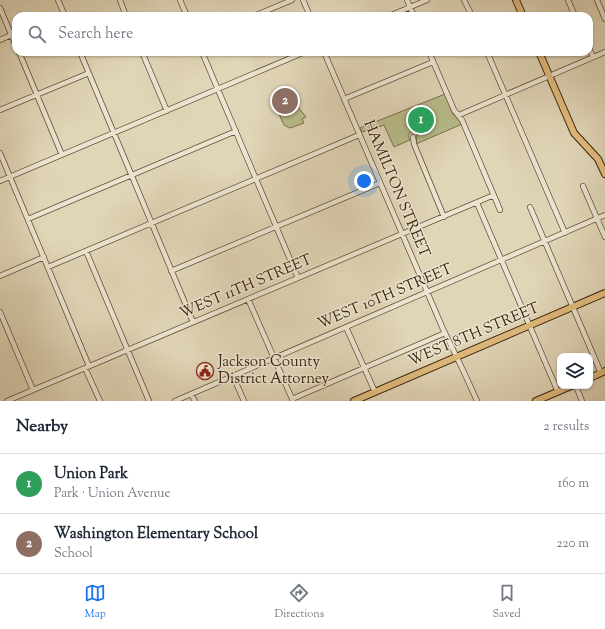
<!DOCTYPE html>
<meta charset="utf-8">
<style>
body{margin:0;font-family:"Sorts Mill Goudy",serif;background:#f6f6f7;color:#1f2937}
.controls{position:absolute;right:12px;bottom:12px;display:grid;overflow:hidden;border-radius:8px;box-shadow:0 1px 3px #0004}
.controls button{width:36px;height:36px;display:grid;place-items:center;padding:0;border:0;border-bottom:1px solid #e0e1e3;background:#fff;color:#1f2937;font:20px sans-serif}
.you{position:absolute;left:364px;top:181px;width:14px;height:14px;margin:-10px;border:3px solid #fff;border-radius:50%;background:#1a73e8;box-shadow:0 0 0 6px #1a73e833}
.badge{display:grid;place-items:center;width:26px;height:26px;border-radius:50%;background:#1a73e8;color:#fff;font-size:13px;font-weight:700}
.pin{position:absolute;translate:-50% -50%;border:2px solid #fff;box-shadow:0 1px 4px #0006}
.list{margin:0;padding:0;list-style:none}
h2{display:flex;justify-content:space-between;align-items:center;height:52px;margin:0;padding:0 16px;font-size:17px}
h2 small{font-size:13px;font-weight:400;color:#747a83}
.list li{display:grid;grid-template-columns:26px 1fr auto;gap:12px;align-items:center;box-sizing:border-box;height:60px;padding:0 16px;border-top:1px solid #e0e1e3}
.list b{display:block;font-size:15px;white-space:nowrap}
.list p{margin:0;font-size:13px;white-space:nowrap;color:#747a83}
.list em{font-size:13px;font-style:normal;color:#747a83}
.icon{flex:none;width:22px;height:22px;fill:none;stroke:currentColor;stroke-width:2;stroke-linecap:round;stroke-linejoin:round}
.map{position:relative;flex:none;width:605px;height:401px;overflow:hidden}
.search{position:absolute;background:#fff;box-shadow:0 1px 3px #0004;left:12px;right:12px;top:12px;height:44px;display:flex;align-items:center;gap:10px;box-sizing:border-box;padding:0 14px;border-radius:12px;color:#747a83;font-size:15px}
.sheet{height:172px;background:#fff}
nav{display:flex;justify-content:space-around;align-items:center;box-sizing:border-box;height:56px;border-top:1px solid #e0e1e3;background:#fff;font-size:11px;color:#747a83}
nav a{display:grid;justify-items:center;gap:2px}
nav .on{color:#1a73e8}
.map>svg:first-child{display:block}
.green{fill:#b8bc8a;stroke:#7a704c}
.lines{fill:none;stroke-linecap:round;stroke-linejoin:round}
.minor-casing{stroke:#645039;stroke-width:6}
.major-casing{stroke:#3b240f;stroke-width:8}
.minor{stroke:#ebe4d0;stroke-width:4.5}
.major{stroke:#e0ba7c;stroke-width:6}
.labels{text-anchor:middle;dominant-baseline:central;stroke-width:3;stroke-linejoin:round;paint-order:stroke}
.street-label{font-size:15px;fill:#3b240f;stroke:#ebe4d0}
.poi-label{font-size:15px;fill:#3b240f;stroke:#ebe4d0;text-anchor:start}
</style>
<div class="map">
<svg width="605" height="401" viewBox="0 0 605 401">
<rect width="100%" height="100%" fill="#e0d5b7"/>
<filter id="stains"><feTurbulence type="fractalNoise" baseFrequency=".005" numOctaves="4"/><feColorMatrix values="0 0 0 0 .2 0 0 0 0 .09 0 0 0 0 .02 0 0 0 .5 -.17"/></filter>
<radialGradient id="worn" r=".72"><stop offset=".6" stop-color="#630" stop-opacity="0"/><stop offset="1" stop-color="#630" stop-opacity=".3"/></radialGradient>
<path class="green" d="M445 94 453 114 462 124 416 144 417 135 415 132H411L408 135 410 140 394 147 384 125 362 132 360 128Z
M289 103 292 110 298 107 306 117 302 119 304 123 290 128 284 125 279 114 281 113 279 108Z"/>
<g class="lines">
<g class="minor-casing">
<path id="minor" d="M58 0 65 16
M120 0 126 16
M180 0 187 16
M303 0 310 16
M407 0 414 16
M464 0 472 16
M568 0 575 16
M597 0 605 19
M0 8 16 46
M56 16 64 13
M254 16 292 0
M389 16 427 0
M0 40 16 33
M589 48 593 57
M19 52 62 155
M80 52 193 322
M142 52 167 111
M202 52 298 278
M324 52 443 329C455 353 466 376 477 401
M429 52 454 110 462 120 500 210
M487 52 565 233
M344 99 433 62
M0 110 89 73
M459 115 605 52
M413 137 414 144 444 217
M0 153 89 366
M0 181 305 52
M583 186 605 237
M477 203 558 392
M530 207 601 373
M28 219 236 131
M86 251 149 401
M48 267 359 135
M171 271 380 183
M0 276 44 257
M248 299 293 401
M0 312 33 390
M346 327 375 392
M85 368 100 401
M233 376 244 401
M576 386 582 401
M191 394 195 401
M292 399 445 333
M7 401 494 195
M175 401 605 215"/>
</g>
<g class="major-casing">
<path id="major" d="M516 0 523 16
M539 52 574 133 598 159 605 174
M590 378 605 371
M354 401 605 293
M536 401 571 386"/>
</g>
<use href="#minor" class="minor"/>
<use href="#major" class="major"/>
</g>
<defs>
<g id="civic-ring" transform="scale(0.9)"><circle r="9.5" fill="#ebe4d0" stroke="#8f2418" stroke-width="1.5"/><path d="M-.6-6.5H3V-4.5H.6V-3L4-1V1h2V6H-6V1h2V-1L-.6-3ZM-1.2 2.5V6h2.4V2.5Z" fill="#8f2418"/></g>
</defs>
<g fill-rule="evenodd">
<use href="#civic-ring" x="205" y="371"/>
</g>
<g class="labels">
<g class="street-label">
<text transform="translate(396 189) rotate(67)">HAMILTON STREET</text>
<text transform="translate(246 287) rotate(-23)">WEST 11TH STREET</text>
<text transform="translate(385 297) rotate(-23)">WEST 10TH STREET</text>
<text transform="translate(474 335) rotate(-23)">WEST 8TH STREET</text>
</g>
<g class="poi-label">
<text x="218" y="362">Jackson County<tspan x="218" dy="17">District Attorney</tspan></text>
</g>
</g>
<rect width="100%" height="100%" filter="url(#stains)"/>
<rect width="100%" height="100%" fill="url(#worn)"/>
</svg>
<div class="controls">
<button><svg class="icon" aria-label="layers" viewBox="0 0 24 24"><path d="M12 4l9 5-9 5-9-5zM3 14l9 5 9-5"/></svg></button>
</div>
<div class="you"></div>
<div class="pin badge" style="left:421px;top:120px;background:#2e9e5b">1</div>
<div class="pin badge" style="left:285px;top:101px;background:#8d6e63">2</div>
<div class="search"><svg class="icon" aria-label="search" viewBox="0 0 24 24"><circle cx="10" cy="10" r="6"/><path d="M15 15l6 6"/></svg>Search here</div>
</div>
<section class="sheet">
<h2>Nearby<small>2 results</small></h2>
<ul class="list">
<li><span class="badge" style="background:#2e9e5b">1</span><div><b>Union Park</b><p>Park · Union Avenue</p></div><em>160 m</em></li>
<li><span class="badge" style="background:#8d6e63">2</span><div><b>Washington Elementary School</b><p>School</p></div><em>220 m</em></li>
</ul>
</section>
<nav>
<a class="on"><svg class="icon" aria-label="map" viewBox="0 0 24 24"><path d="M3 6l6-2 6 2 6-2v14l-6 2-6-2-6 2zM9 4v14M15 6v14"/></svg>Map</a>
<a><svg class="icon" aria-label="directions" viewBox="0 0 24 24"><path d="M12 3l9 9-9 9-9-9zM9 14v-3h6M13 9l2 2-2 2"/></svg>Directions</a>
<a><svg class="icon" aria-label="saved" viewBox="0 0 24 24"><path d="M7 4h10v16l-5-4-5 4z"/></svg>Saved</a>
</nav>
